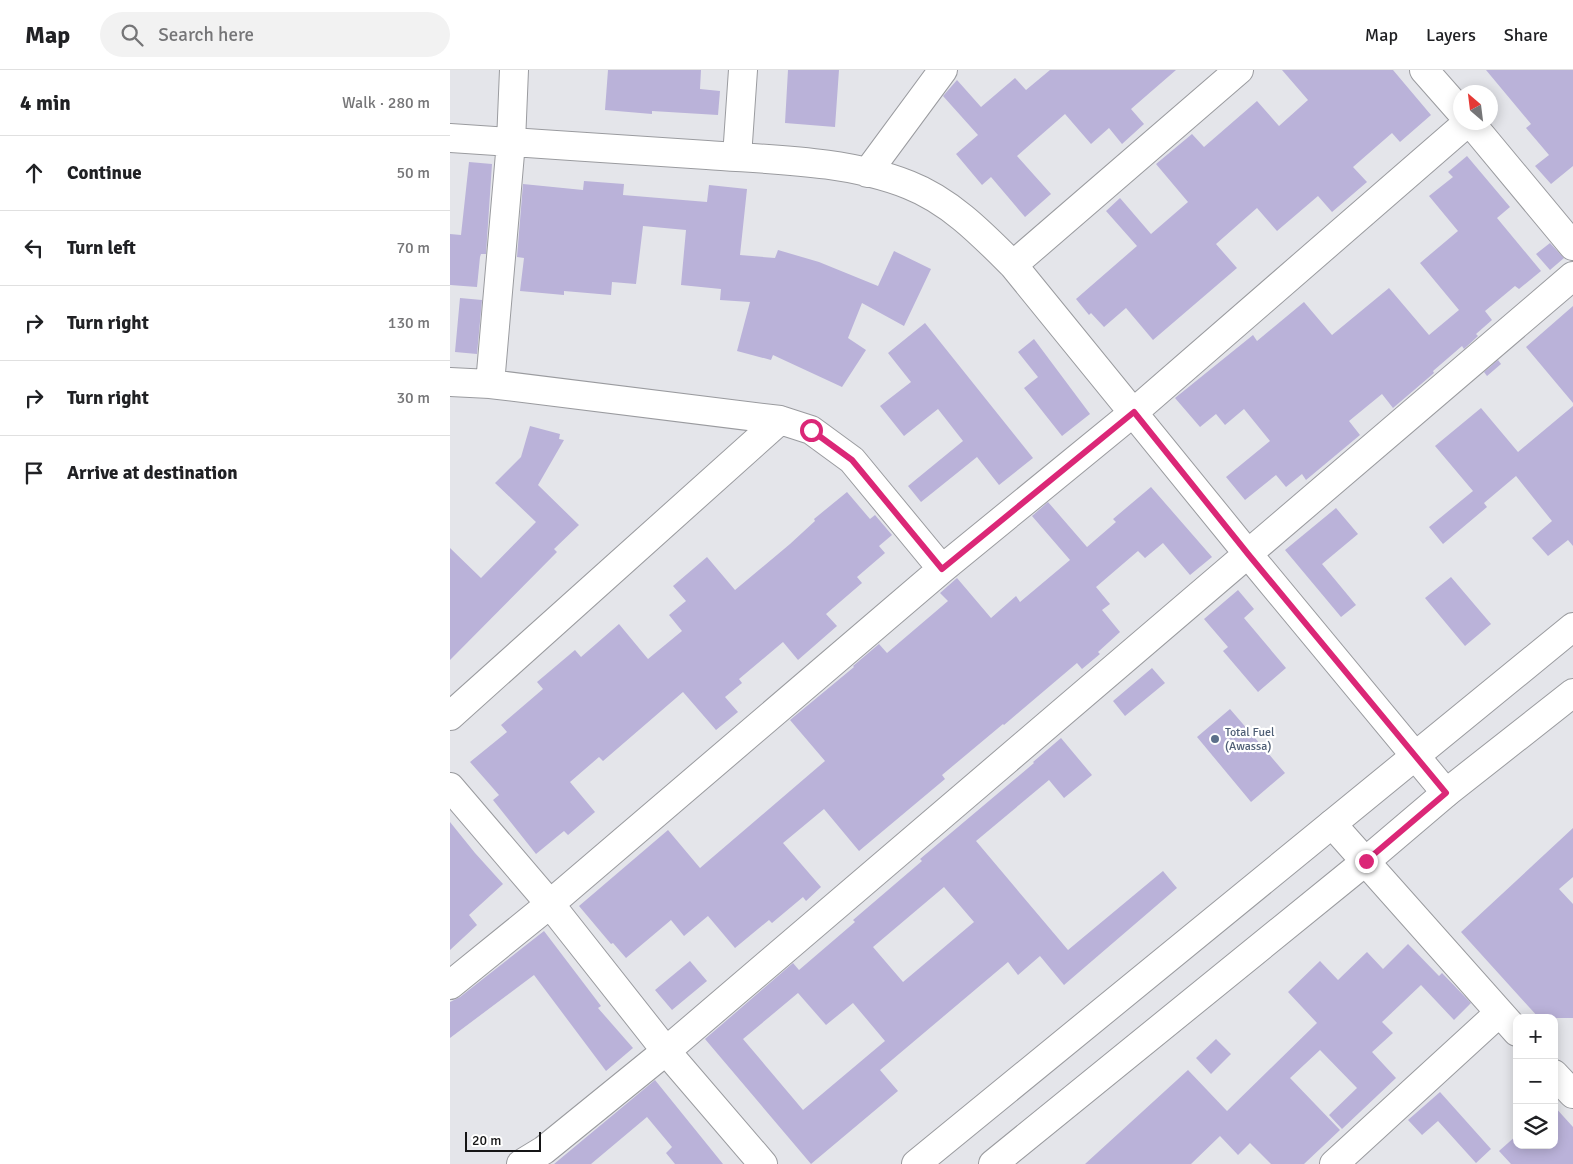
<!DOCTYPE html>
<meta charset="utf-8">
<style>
body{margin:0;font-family:Signika,sans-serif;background:#f2f2f2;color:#202124}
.controls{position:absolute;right:15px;bottom:15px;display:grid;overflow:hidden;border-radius:10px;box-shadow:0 2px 12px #0003}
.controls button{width:45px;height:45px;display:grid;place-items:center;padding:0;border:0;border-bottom:1px solid #e0e0e0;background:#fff;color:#202124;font:25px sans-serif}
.compass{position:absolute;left:1003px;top:15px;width:45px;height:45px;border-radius:50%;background:#fff;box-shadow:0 2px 12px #0003;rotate:332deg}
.scale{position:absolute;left:15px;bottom:12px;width:76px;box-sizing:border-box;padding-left:5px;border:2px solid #151516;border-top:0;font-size:14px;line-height:18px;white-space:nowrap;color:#151516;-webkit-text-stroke:4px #fff;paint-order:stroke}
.stop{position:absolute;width:15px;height:15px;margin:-11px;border:4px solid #db2777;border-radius:50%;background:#fff}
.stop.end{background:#db2777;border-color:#fff;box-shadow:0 1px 5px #0008}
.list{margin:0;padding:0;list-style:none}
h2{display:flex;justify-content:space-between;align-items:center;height:65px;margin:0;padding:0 20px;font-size:21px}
h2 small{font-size:16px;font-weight:400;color:#757577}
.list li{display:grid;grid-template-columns:32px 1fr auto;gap:15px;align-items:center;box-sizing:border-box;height:75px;padding:0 20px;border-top:1px solid #e0e0e0}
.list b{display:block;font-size:19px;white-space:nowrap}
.list em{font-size:16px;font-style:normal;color:#757577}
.icon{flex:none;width:28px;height:28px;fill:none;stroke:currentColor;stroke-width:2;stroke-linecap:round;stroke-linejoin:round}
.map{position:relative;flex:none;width:1123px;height:1094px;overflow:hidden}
header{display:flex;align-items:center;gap:30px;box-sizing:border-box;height:70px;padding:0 25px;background:#fff;border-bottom:1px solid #e0e0e0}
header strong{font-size:24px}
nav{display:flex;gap:28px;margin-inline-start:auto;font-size:18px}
.search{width:350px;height:45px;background:#f2f2f2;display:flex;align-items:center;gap:12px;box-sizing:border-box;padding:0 18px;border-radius:28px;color:#757577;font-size:19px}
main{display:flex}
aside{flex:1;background:#fff}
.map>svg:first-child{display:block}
.building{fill:#bab2d9;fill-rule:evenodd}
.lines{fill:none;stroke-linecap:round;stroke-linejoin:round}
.street-casing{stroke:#9a9b9f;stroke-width:30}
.secondary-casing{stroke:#9a9b9f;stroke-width:30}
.street{stroke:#fff;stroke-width:28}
.secondary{stroke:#fff;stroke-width:28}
.route{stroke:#db2777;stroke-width:6}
.service-dot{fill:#5c6f8a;stroke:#fff;stroke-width:2}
.labels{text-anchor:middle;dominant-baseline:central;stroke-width:4.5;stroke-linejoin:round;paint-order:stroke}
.service-label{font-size:12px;fill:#4e5e75;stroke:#fff;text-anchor:start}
</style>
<header>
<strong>Map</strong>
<div class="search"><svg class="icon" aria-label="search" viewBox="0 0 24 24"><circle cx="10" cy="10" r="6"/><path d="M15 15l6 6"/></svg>Search here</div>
<nav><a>Map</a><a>Layers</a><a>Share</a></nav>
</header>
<main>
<aside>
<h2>4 min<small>Walk · 280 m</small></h2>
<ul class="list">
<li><svg class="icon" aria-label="ahead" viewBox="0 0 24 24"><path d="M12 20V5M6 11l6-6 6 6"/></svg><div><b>Continue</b></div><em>50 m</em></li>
<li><svg class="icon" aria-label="left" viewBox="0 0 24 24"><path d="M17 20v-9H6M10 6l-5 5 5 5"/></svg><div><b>Turn left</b></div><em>70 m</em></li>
<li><svg class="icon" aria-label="right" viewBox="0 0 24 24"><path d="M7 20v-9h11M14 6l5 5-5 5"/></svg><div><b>Turn right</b></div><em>130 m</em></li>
<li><svg class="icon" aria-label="right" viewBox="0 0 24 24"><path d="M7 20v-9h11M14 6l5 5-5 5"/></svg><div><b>Turn right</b></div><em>30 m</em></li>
<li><svg class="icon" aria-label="arrive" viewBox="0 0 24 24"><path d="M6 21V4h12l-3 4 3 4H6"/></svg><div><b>Arrive at destination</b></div></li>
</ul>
</aside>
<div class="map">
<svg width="1123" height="1094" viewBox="0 0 1123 1094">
<rect width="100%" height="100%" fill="#e4e5ea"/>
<path class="building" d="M158 0H251L250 19 270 21 268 45 202 41V44L155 40Z
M338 0H389L385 57 335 53Z
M600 0H726L681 39 694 54 672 74 659 58 641 74 615 44 567 86 601 124 575 147 541 107 532 115 506 84 528 65 493 26 507 10 531 37 565 8 576 20Z
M832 0H943L981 45 950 72 942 63 903 97 917 112 882 142 868 126 827 161 807 138 766 174 787 198 703 270 676 238 654 257 641 243 639 245 626 229 687 176 656 141 670 128 701 164 738 132 706 94 742 64 754 77 807 31 829 56 858 30Z
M1036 0H1123V96L1101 114 1085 96 1099 85 1076 58 1081 54Z
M1017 86 1060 137 1047 148 1091 201 1069 219 1065 216 1035 241 1042 250 1026 264 1028 266 1014 279 1012 276 983 301 984 303 943 338 932 324 899 351 910 365 856 410 852 404 836 417 826 405 795 430 776 407 820 371 794 339 775 355 766 344 750 357 725 328 803 265 807 271 854 232 882 265 939 218 979 265 1009 240 970 193 1008 161 979 126 1003 107 998 102Z
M19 92 42 94 36 184H31L30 187 27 217 0 215V164L11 165Z
M134 111 174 114 173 125 257 132 259 115 297 119 290 185 325 188 328 180 369 192 428 216 444 181 481 199 454 256 412 233 398 268 416 280 392 317 323 285 321 290 287 281 300 232 270 230 271 219 231 215 236 160 193 156 186 214 162 212 161 225 114 221V225L70 221 74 188 67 187 73 114 133 120Z
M1100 173 1114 188 1100 200 1086 184Z
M10 228 32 230 27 284 5 282Z
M1123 236V333L1076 277Z
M475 253 583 388 549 415 527 387 471 432 458 416 513 371 488 339 454 366 430 336 461 312 438 283Z
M584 269 640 344 612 366 574 318 588 307 568 282Z
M1048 290 1051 294 1037 306 1034 302Z
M1123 336V476L1118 470 1098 486 1082 468 1102 451 1066 406 1034 433 1037 437 993 474 979 457 1023 421 985 376 1031 338 1068 382Z
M80 356 110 364 109 369 114 370 88 415 129 455 104 479 107 482 0 590V478L31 508 86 452 45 413 71 387Z
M701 417 762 487 740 505 713 473 695 488 688 481 646 517 660 534 652 540 670 562 648 582 650 584 632 599 627 593 554 655 553 654 492 705 495 709 409 781 374 739 333 773 371 817 356 831 353 827 322 853 319 850 285 878 258 846 234 866 221 850 176 888 163 873 161 874 129 836 218 760 250 798 375 691 340 650 404 597 403 596 429 574 437 583 498 531 490 523 507 508 541 548 566 526 570 532 620 490 582 446 598 432 637 477 666 452 663 449Z
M397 422 420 449 425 445 442 465 429 476 435 483 407 507 412 513 376 544 387 556 348 590 333 572 289 609 292 613 275 627 288 642 266 660 233 622 153 691 149 687 120 712 145 742 118 765 114 761 86 784 43 730 49 725 20 692 57 662 51 655 93 619 87 612 125 580 131 587 169 554 198 589 232 561 219 545 236 531 223 516 257 487 285 520 340 474 365 451 364 449Z
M886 438 908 464 872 494 906 535 891 547 835 480Z
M1001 507 1041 554 1015 576 975 528Z
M788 520 804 539 794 548 836 598 808 622 773 581 778 577 754 549Z
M702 598 715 613 675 646 663 631Z
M780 639 835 703 801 732 747 667Z
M611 668 642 705 614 728 599 710 526 771 618 880 713 801 727 818 614 915 590 886 568 905 558 892 430 1000 448 1021 361 1094 255 969 343 893 349 900 405 852 403 850 472 791 470 789 584 693 583 692ZM494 817 524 852 453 912 423 877ZM348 923 376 955 403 933 435 971 353 1040 293 969Z
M0 752 25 783 53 814 19 845 27 855 0 880Z
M1123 758V807L1109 819 1123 834V948H1089L1011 862Z
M94 861 151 936 148 938 183 978 156 1001 84 905 0 968V932L10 927Z
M958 874 989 906 992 903 1021 933 1004 950 971 915 932 952 943 963 922 982 946 1008 892 1059 879 1045 907 1018 870 980 840 1008 890 1060 854 1094H821L800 1073 788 1085 770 1066 741 1094H635L738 1000 777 1041 867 953 838 922 870 891 888 910 917 882 933 899Z
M240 891 257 911 222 940 205 920Z
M766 969 781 984 761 1004 746 988Z
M205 1010 273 1094H225L216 1083 222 1077 197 1047 141 1094H104Z
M990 1022 1041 1079 1026 1093 988 1051 972 1065 958 1050Z
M1104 1036 1123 1057V1094H1061L1049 1081 1067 1065V1075H1104Z"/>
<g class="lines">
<g class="street-casing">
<path id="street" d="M974 0 1011 42
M1020 52 1123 176
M0 68C86 74 171 79 257 85 323 90 396 90 459 115 500 131 532 164 563 195L798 484 996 723
M287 87 293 0
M417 103 493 0
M563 195 789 0
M0 312 40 314 330 350 361 360 402 390 492 499
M40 314 61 72 64 0
M0 646 330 350
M0 717 100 834 216 981 313 1094
M882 754 1067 962
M0 915 100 834 492 499 684 342 1018 52
M1104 1004 1123 1024
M71 1094 94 1080 216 981 1123 206
M884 1094 1049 943"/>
</g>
<g class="secondary-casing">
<path id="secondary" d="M466 1094 1123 557
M543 1094 916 791 996 723 1123 623"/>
</g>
<use href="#street" class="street"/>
<use href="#secondary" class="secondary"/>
</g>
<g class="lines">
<path class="route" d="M361 360 402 390 492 499 684 342 798 484 996 723 916 791"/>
</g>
<circle class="service-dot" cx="765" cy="669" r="5"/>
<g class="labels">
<g class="service-label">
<text x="775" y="662">Total Fuel<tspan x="775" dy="14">(Awassa)</tspan></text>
</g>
</g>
</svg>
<div class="controls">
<button>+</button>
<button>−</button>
<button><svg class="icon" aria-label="layers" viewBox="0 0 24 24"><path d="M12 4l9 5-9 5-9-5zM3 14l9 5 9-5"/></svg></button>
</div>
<svg class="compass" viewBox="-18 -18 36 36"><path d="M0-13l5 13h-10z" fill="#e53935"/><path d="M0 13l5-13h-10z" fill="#757577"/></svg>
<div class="scale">20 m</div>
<div class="stop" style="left:361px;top:360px"></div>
<div class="stop end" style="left:916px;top:791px"></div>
</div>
</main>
